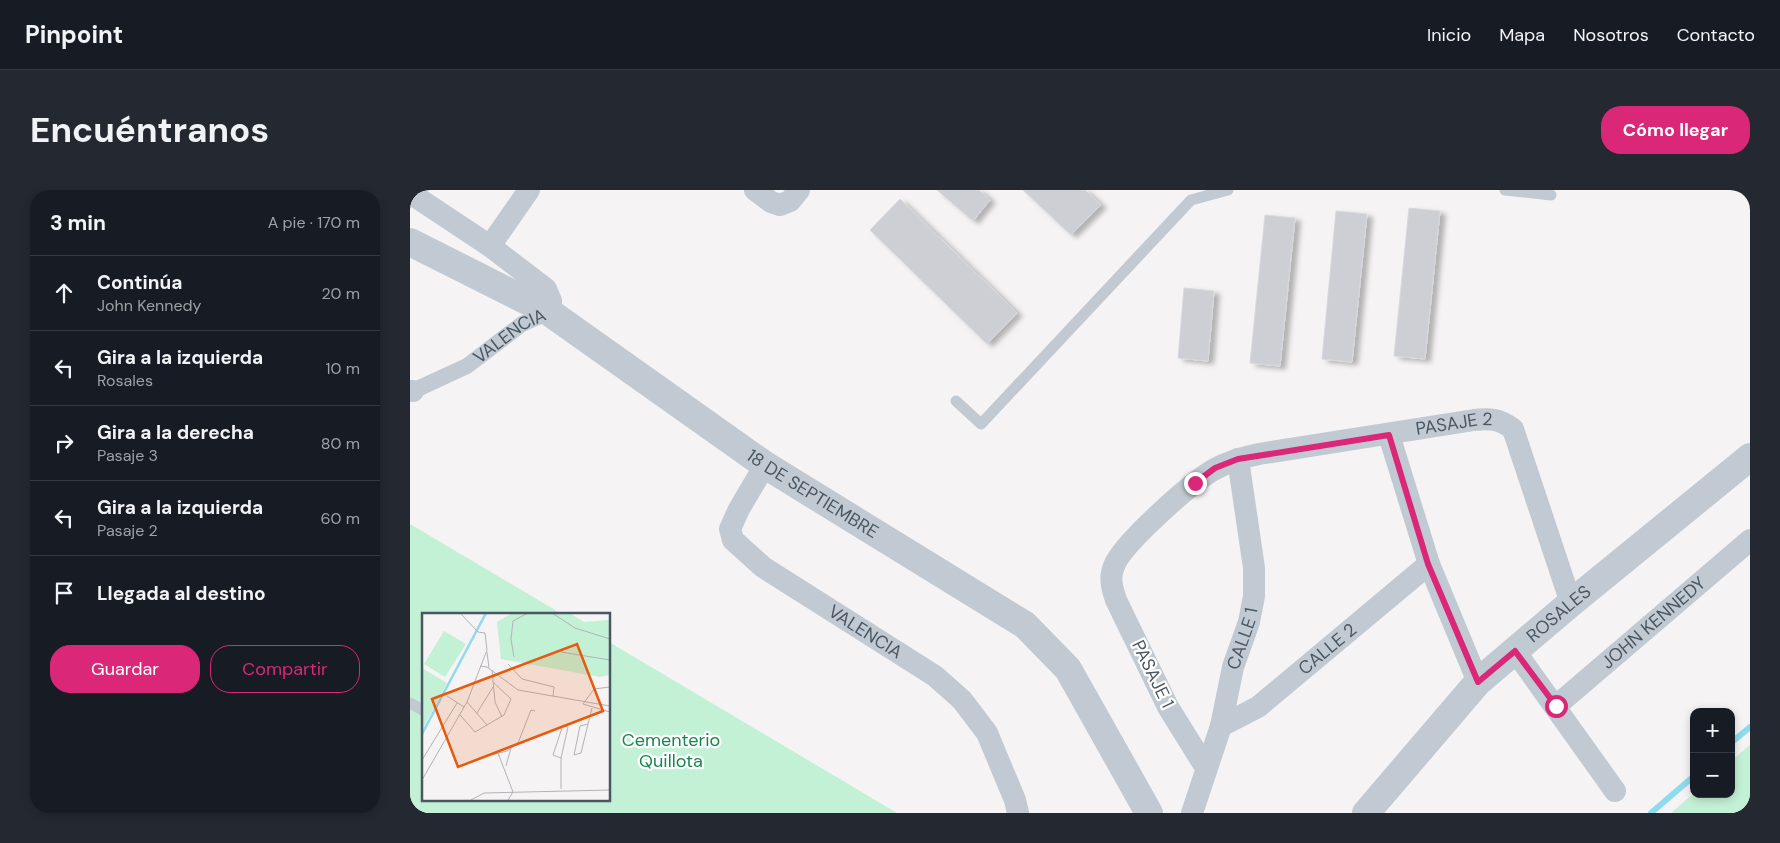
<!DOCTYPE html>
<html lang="es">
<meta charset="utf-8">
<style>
body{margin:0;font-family:"DM Sans",sans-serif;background:#242831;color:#f1f3f6}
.controls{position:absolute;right:15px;bottom:15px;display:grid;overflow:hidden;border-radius:10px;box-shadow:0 2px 8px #0003}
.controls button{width:45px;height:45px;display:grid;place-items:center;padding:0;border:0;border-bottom:1px solid #363941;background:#171b24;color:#f1f3f6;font:25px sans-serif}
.stop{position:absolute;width:15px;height:15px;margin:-11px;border:4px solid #db2777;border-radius:50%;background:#fff}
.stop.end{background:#db2777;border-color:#fff;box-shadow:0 1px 5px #0008}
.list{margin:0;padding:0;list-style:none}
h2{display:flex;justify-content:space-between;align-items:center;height:65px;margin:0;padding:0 20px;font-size:21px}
h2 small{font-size:16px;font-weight:400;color:#9ea1a6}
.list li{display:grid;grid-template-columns:32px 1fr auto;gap:15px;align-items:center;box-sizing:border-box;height:75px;padding:0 20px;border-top:1px solid #363941}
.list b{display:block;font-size:19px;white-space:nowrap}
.list p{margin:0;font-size:16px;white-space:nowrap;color:#9ea1a6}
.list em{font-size:16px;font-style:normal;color:#9ea1a6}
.actions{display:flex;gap:10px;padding:15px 20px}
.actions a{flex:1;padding:11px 0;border:1px solid #db2777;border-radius:20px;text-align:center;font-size:18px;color:#db2777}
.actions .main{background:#db2777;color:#fff}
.icon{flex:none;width:28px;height:28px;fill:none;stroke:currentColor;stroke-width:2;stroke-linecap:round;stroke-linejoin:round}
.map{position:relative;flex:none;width:1340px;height:623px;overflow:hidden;border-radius:20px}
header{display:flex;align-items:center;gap:30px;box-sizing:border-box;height:70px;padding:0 25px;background:#171b24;border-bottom:1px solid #363941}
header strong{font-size:24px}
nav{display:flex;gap:28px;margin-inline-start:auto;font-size:18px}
.intro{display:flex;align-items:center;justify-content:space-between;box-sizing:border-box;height:120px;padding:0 30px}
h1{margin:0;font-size:35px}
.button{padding:12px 22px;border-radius:20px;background:#db2777;color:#fff;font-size:18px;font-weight:700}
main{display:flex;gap:30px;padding:0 30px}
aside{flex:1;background:#171b24;border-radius:20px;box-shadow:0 2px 8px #0003}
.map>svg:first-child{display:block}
.green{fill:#c3f1d5}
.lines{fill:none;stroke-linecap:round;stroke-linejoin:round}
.stream{stroke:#90daee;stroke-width:6}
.building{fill:#cdcfd5;stroke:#d7d9de;filter:url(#shadow)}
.service{stroke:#c1cad2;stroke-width:11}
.pedestrian{stroke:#c1cad2;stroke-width:16}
.minor{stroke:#c1cad2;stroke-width:22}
.tertiary{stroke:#c1cad2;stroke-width:28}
.route{stroke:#db2777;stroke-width:6}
.labels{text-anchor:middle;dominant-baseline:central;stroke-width:4.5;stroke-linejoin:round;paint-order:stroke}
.street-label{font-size:18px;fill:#4a5661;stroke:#fff}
.park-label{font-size:18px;fill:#17864f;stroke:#fff}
.inset-river{fill:none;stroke:#90daee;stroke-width:2.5}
.inset-road{fill:none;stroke:#b1b4b9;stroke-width:1}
.view{fill:#e8590c;fill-opacity:0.15;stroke:#e8590c;stroke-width:2.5}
.inset-edge{fill:none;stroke:#4a5661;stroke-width:2.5}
</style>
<header>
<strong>Pinpoint</strong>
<nav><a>Inicio</a><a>Mapa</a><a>Nosotros</a><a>Contacto</a></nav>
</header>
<div class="intro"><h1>Encuéntranos</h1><a class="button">Cómo llegar</a></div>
<main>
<aside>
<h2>3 min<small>A pie · 170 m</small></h2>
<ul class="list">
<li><svg class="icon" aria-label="ahead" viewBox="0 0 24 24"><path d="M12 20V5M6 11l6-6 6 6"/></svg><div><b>Continúa</b><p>John Kennedy</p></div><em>20 m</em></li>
<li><svg class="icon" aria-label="left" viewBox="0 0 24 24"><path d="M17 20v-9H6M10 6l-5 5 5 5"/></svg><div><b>Gira a la izquierda</b><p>Rosales</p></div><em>10 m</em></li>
<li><svg class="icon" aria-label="right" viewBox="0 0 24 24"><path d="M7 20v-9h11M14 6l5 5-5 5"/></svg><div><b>Gira a la derecha</b><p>Pasaje 3</p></div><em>80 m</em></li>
<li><svg class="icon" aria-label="left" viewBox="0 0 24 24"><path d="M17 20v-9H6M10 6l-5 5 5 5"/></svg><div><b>Gira a la izquierda</b><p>Pasaje 2</p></div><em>60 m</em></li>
<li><svg class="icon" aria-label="arrive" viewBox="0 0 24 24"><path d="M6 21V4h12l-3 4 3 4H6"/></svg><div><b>Llegada al destino</b></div></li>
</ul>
<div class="actions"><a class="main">Guardar</a><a>Compartir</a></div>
</aside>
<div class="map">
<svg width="1340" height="623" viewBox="0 0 1340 623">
<defs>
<filter id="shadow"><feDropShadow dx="5.5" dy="3" stdDeviation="2.5" flood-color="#0004"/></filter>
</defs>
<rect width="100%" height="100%" fill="#f5f3f3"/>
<path class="green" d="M0 334 152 424H14V609H199V452L487 623H0Z
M1340 555V623H1261L1284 603 1321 604V571Z"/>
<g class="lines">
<path class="stream" d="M1321 553 1340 537
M1241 623 1284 586"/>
</g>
<path class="building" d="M527 0H569L580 10 563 31Z
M613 0H675L691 15 661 45Z
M490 9 607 123 577 154 460 40Z
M999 18 1030 21 1015 169 984 166Z
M926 21 957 24 942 172 912 169Z
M855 25 885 28 870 176 840 173Z
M774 98 804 101 798 171 768 168Z"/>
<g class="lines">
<path class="service" d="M1095 0 1141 5
M546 211 571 234 781 10 818 0
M0 513 14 521"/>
<path class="pedestrian" id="s1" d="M3 201 57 176 112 134 139 122"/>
<g class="minor">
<path d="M345 0 361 12 370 15 380 11 389 0"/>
<path d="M0 3 80 56 136 99 141 111 139 122"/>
<path d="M80 56 119 0"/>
<path d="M0 201H3"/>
<path d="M979 245 1019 374 1068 492"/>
<path id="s2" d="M355 275 329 319 320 339 323 350 353 377 525 486 552 510 577 543 605 610 608 623"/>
<path d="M1105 461 1205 601"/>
<path id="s3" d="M1146 516 1340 350"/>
<path id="s4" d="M811 536 848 517 1019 374"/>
<path id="s5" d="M796 578 758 517 706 410C702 398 699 388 704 376 712 354 783 291 805 279 819 271 834 267 849 264L1064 230C1080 228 1090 229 1103 239L1161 413"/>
<path id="s6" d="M782 623 811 536 823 477 839 432 844 406V378L828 269"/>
</g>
<g class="tertiary">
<path id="s7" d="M0 52 139 122 355 275 615 435 658 479 739 623"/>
<path id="s8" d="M956 623 1068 492 1161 413 1340 267"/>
</g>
</g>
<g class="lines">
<path class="route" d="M785 293 805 278 828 269 979 245 1018 374 1068 492 1105 461 1146 516"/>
</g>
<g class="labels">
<g class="street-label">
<text stroke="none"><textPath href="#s1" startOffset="112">VALENCIA</textPath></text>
<text stroke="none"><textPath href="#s5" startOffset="611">PASAJE 2</textPath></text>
<text stroke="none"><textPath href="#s7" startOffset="476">18 DE SEPTIEMBRE</textPath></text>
<text stroke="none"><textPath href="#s8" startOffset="278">ROSALES</textPath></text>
<text stroke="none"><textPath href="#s3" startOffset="128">JOHN KENNEDY</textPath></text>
<text stroke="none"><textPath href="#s2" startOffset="246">VALENCIA</textPath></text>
<text stroke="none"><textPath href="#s6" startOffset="182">CALLE 1</textPath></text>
<text stroke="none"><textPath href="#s4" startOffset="132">CALLE 2</textPath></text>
<text transform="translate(743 484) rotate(64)">PASAJE 1</text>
</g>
<g class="park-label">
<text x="261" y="550">Cementerio<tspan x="261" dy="21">Quillota</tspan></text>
</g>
</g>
<g transform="translate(12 423)">
<rect width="188" height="188" fill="#f5f3f3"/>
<path d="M90 0H147L162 9 187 7V62L178 64 79 46 75 9ZM22 18 44 31 23 64 2 51ZM0 55 25 70 0 117Z" fill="#c3f1d5"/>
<path class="inset-river" d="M0 121 64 0"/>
<path class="inset-road" d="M130 0 153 15 188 26M65 39 67 55M139 39 188 47M92 44 89 26 91 8 106 0M86 51 100 66 132 74 131 83M58 53 65 54 96 77 188 93M70 57 73 89 80 104M188 74 172 76 161 91 188 99M25 83 42 94M45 89 65 112M55 100 71 74M38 102 53 119 82 102 89 86 71 69M166 111 158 113 152 142 159 140 166 111 170 95M76 140 91 179 86 187M57 145 85 138 96 130 109 97 113 98M139 145 131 142 141 112 146 114 139 145V176M0 147 35 90M84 153 89 135M0 167 45 89 65 37 63 20 56 19 38 0M49 187 62 180 188 177"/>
<path class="view" d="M155 31 181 98 36 154 10 86Z"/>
<rect width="188" height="188" class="inset-edge"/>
</g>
</svg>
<div class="controls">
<button>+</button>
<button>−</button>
</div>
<div class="stop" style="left:1146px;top:516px"></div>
<div class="stop end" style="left:785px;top:293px"></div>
</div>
</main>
